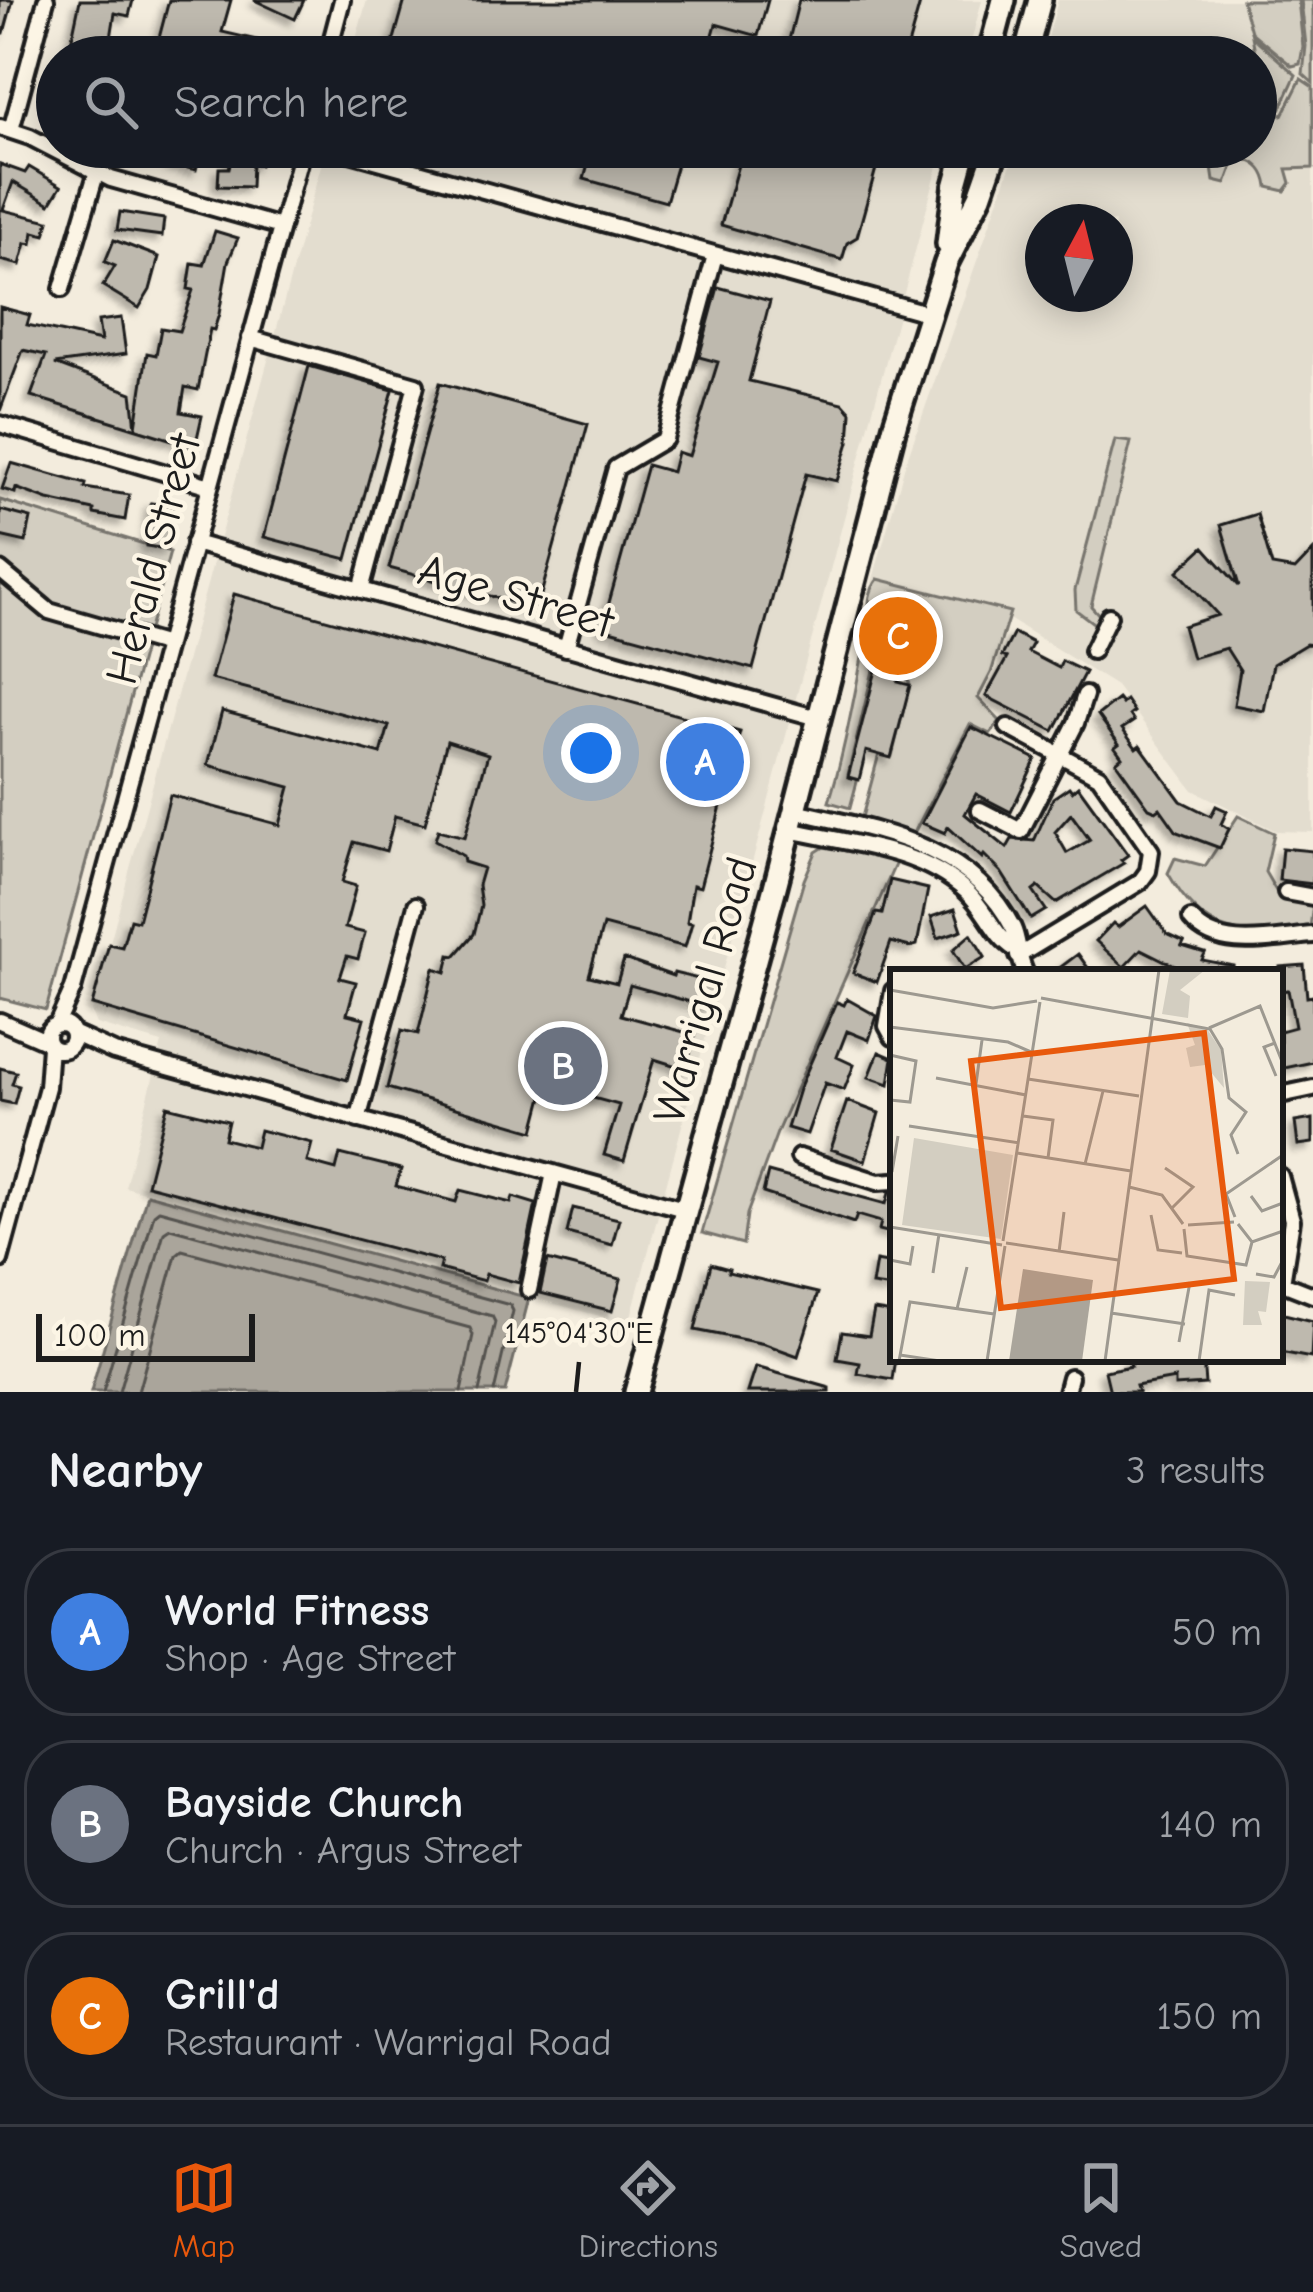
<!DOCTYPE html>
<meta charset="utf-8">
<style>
body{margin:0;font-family:"Comic Neue",sans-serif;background:#242831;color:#f1f3f6}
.compass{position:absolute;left:1025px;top:204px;width:108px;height:108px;border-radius:50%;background:#171b24;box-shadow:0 6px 30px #0003;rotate:7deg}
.scale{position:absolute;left:36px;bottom:30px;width:219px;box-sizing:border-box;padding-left:12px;border:6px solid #1c1c1c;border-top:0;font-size:33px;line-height:42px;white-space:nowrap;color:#1c1c1c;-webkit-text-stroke:9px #fcf5e5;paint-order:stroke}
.you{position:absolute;left:591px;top:753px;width:42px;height:42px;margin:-30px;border:9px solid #fff;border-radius:50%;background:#1a73e8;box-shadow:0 0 0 18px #1a73e833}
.badge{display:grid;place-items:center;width:78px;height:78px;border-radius:50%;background:#ea580c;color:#fff;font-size:39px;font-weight:700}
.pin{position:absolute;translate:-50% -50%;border:6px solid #fff;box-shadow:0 3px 12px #0006}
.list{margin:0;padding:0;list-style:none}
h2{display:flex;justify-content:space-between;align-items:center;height:156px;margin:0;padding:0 48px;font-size:51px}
h2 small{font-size:39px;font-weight:400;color:#9ea1a6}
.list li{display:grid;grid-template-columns:78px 1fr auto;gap:36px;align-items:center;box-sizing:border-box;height:168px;margin:0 24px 24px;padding:0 24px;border:3px solid #363941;border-radius:48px}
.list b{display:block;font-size:45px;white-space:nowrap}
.list p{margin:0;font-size:39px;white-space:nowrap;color:#9ea1a6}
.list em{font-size:39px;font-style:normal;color:#9ea1a6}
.icon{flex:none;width:66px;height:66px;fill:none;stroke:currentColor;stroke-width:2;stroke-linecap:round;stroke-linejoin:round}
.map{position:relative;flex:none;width:1313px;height:1392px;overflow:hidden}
.search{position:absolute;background:#171b24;box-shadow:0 6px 30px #0003;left:36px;right:36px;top:36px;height:132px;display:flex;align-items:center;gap:30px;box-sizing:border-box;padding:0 42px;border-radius:66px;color:#9ea1a6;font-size:45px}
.sheet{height:732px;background:#171b24}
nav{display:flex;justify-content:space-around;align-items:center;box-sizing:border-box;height:168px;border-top:3px solid #363941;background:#171b24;font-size:33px;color:#9ea1a6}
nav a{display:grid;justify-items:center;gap:6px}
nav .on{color:#ea580c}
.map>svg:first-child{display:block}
.built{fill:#e3ddcf;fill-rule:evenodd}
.green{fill:#d3cec1;stroke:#78756e;stroke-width:3}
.water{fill:#aaa59b;stroke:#716e68;stroke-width:3}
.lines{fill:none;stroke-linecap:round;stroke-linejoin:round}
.shore{stroke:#55534f;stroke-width:3}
.building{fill:#beb9ae;stroke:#1c1c1c;stroke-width:3;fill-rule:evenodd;filter:url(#shadow)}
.minor-casing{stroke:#1c1c1c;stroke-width:22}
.highway-casing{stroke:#1c1c1c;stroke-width:30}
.minor{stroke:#fcf5e5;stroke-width:14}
.highway{stroke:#fcf5e5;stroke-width:21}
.ticks{fill:none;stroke:#1c1c1c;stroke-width:4.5}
.labels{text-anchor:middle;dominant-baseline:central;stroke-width:9;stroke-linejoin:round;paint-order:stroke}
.street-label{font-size:45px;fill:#1c1c1c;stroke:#fcf5e5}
.inset-road{fill:none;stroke:#9d9990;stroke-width:3}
.view{fill:#e8590c;fill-opacity:0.15;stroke:#e8590c;stroke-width:6}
.inset-edge{fill:none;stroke:#1c1c1c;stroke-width:6}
.ticks-label{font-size:30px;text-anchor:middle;fill:#1c1c1c;stroke:#fcf5e5;stroke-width:9;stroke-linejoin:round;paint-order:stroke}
</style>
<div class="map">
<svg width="1313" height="1392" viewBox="0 0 1313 1392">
<defs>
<filter id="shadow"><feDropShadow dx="-5.5" dy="5.5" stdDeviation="3" flood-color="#0004"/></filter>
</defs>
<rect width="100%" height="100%" fill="#f3ecdd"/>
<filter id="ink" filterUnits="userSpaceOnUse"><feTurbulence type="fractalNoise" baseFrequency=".00833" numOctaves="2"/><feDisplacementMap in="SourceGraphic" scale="24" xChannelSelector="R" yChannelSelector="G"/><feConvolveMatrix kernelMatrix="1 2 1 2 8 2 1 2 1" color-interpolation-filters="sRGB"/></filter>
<g filter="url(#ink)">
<path class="built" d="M367 0H982L967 57H351Z
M1058 0H1313V832L1276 831 1193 790 1116 686 1009 619 872 583 905 465 1017 147H1256V57H1049L1048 38ZM1043 222H1115V294H1043Z
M326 147H943L629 1324 125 1187 162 1043 96 1024 91 1012Z"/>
<path class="green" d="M1242 0H1298L1303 47 1300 64 1292 66 1251 32Z
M1301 0H1313V83L1303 74 1306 46Z
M1252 36 1296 75 1278 114 1283 115 1301 79 1313 87V168L1287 169 1291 183 1285 191 1268 187C1266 172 1259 163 1244 159L1233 165 1226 184 1214 181 1209 147H1256V57Z
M1115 440 1131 442 1091 606 1101 617 1097 626 1076 610 1075 590Z
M0 500 170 552 46 1010 0 998Z
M878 579 1010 612 991 673 978 698 1000 721 990 734 970 724 912 837 861 821 879 754 892 756 910 684 902 670 917 627 923 626 920 604H889L848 775 858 778 850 808 829 802C846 747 855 690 867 633 871 613 864 597 878 579Z
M1238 816 1274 833 1265 872 1280 898 1313 904 1310 928C1242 939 1205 938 1168 873L1175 858 1205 866Z
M824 847 897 860 778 1130 747 1214 743 1244 702 1233 804 880 816 852Z"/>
<path class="water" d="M147 1194 529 1298 505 1392H91Z"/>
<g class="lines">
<path class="shore" d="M103 1392 154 1214 159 1210 510 1305 513 1311 494 1392
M119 1392 164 1232 170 1228 492 1316 495 1322 479 1392
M138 1392 176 1255 182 1250 470 1328 473 1335 461 1392"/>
</g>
<path class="building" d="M0 0H13L4 33H0Z
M80 0H133L129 16 115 13 108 57H68Z
M169 0H231L222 32 309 52 308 57H154Z
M254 0H304L295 19Z
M405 0H768L758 36 716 24 707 57H389Z
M799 0H921L905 57H768L773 40 788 44Z
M174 147H202L196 170 170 164Z
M234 147H264L260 165 252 163 251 187 218 186 219 168H229Z
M593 147H682L666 202 584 179Z
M743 147H882L857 237 847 243 842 260 721 225Z
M0 164 25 173 29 167 61 186 50 204 13 182 3 210 49 221 45 235 34 232 32 244 26 243 20 265 0 260Z
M120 212 164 219 162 236 117 230Z
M215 231 238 238 228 262 219 314 214 330 210 329 198 390 185 387 181 412 202 416 195 447 31 396 46 355 23 350 0 411V307L30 315 27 325 101 341 98 321 121 318 126 354 55 364 132 393 136 427 147 353 156 355 161 328 179 331 193 290 188 289 192 263 204 265Z
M114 240 159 257 150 290 139 308 103 286 115 266 105 262Z
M718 287 770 301 749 381 843 403 851 412 849 442 837 481 806 474 753 669 602 628 647 465 672 472 677 452 689 456 718 362 699 357Z
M309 366 393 390 347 559 264 537Z
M440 383 588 424 537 609 389 568Z
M11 463 86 484 85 488 129 495 125 520 94 514V510L48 500 16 488 15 493 2 489Z
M151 503 173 506 167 549 146 546Z
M0 510 31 518 26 542 0 536Z
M1257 514 1272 566 1295 570 1313 551V645L1306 644 1273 664 1264 711 1234 705 1240 670 1226 648 1192 658 1183 626 1218 615 1178 571 1204 547 1239 586 1221 525Z
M234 594 740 732 700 887 693 885 687 922 692 923 685 947 603 925 589 976 617 983 624 959 673 976 674 973 715 983 708 1007 630 985 621 1015 695 1035 686 1069 654 1059 624 1161 604 1155 619 1105 546 1085 534 1131 387 1088 402 1030 418 1034 434 968 446 972 450 955 455 956 474 934 481 906 478 885 483 868 464 862 463 856 435 840 438 830 465 837 488 754 447 741 425 824 395 816 386 851 354 842 342 882 356 886 345 928 365 933 358 959 347 956 340 978 356 982 347 1014 364 1018 347 1080 92 1005 109 944 122 947 130 919 138 921 170 795 280 825 290 787 208 765 222 711 381 754 389 726 211 679Z
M892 609 916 615 898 682 910 685 900 724 891 758 866 751 859 780 848 777Z
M1014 633 1033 643 1028 652 1059 668 1062 661 1085 672 1054 731 986 696 1007 658 1002 656Z
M1118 699 1122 704 1126 700 1134 712 1130 715 1134 721 1122 729 1136 748 1140 745 1181 801 1211 816 1216 806 1227 811 1221 824 1229 829 1220 848 1177 832 1160 808 1156 811 1149 808 1116 762 1122 757 1115 747 1119 744 1098 715Z
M971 727 1036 759 1011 812 976 794 965 814 1007 848 1012 839 1034 841 1053 798 1069 787 1072 791 1078 786 1128 855 1121 860 1124 863 1056 903 1038 887 1033 891 1046 910 1031 919 1001 872 984 855 982 858 948 827 945 833 922 823ZM1071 814 1090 840 1067 853 1055 832Z
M1282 848 1313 851V884L1279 880Z
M890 880 928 889 917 945 910 947 891 942 877 982 853 973 876 913 882 914Z
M1147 906 1167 934 1184 942 1182 946 1205 953 1202 960 1233 966 1232 972H1178L1179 968 1141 949 1124 967 1096 941 1113 923 1118 927Z
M955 909 962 930 938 938 931 917Z
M971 934 985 957 965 969 953 950Z
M1078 954 1091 972H1054Z
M1304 965 1307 997 1313 996V1062L1280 1069V1031L1295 1027 1288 990 1280 991V967Z
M847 999 877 1016 869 1040 847 1031 837 1057 854 1065 844 1090 825 1083 807 1134 787 1128 799 1089 837 1002 844 1005Z
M879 1052 893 1058 889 1084 869 1077Z
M0 1068 16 1072 12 1084 19 1086 14 1104 0 1101Z
M847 1101 879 1113 865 1161 831 1149Z
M167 1106 228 1121 224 1139 256 1147 260 1130 312 1143 307 1162 336 1170 340 1154 401 1169 396 1186 456 1202 460 1190 511 1203 513 1197 536 1204 519 1283 486 1274 484 1281 439 1269 441 1261 147 1185Z
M1313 1119V1143L1298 1145 1295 1122Z
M768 1172 886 1204 889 1193 893 1192 891 1233 879 1230 881 1222 857 1215 854 1223 763 1193Z
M573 1208 619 1219 612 1245 567 1233Z
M547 1260 621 1279 612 1311 540 1293Z
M876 1261 893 1264V1288L872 1285Z
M711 1264 729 1269 728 1272 818 1293 798 1356 765 1344 695 1330Z
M874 1310 893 1313 896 1359 893 1380 858 1374 860 1363 837 1359 842 1332 869 1336Z
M1280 1313 1313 1321 1311 1358 1280 1352Z
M1129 1359H1203L1205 1384 1175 1386V1379L1136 1386 1138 1392H1110L1105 1371 1131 1366Z
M756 1367 830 1388V1392H748Z"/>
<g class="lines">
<g class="minor-casing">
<path id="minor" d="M327 57 342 0
M0 127 30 137 111 179 281 227
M11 130 46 0
M328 147 930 314
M62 289 96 174
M250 338 416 385 361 590
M0 424 210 486
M194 543 818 718
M0 570 49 611 167 645
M566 648 616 468 665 439 715 255
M1092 651 1109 616
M1008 727 1099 776 1151 851 1148 871 1140 882 1018 956
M980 810 1021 831 1076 723 1085 695
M795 811C877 830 971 844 1013 928 1019 941 1018 957 1025 972
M790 830C850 844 918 848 966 891 986 909 993 935 1015 949
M1286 892 1313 897
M1191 919C1219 953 1275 938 1313 935
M893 991 887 1026 893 1037
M0 1021 48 1042
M47 1037a13 13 0 1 1 26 0a13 13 0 1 1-26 0Z
M57 1024 73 989 303 147
M74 1034 114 1052 684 1209
M1280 1095 1313 1088
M358 1120 416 905
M799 1157 878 1182 893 1181
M1280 1176 1292 1220 1282 1283
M0 1260 47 1087 50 1046
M1280 1282 1313 1295
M529 1290 554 1173
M1066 1392 1070 1377"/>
</g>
<g class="highway-casing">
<path id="highway" d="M989 57 1004 0
M1025 57 1040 0
M948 244 955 187 966 147
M636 1392 774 891 896 421 946 263 980 196 997 147"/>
</g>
<use href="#minor" class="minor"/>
<use href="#highway" class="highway"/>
</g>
</g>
<path class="ticks" d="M576 1392 579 1362"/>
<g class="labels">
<g class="street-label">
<text transform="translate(153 559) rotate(-75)">Herald Street</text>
<text transform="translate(516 596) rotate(16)">Age Street</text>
<text transform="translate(705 990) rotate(-74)">Warrigal Road</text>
</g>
</g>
<g transform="translate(890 969)">
<rect width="393" height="393" fill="#f3ecdd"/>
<path d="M280 1H315L290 21 300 27 298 49 272 45ZM297 54 317 60 331 81 334 119 315 96 300 98 296 79 305 76ZM24 169 123 186 111 270 12 256ZM355 312 380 313 376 343 368 342 372 356H353Z" fill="#d3cec1"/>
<path d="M133 300 203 311 192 392H119Z" fill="#aaa59b"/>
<path class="inset-road" d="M0 21 103 39 147 32M151 29 320 60 332 80 339 129 356 143 341 166 348 185M0 58 118 73 141 83M319 59 370 37 393 95M385 74 374 78 386 107M0 86 26 92 20 133 0 131M46 109 136 126M138 110 249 127M86 115 92 71M133 147 163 151 158 189M19 157 129 174M127 184 241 202M195 195 213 122M275 199 303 218 282 239M2 203 8 167M239 218 272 226 293 255M361 227 372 242 393 234M261 246 268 281 292 284M345 248 336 225 393 186M348 255 362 273 393 262M298 256 344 253M0 258 112 276M294 260 297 287 356 296 362 273M113 272 150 33M116 274 228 291M169 283 174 243M0 291 20 295 23 277M43 304 49 265M366 305 384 308 393 291M67 340 77 298M221 344 295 355M289 373 300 313M10 386 50 392M9 392 20 333 104 345M97 392 115 277M215 392 269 1M309 392 319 321 345 326"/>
<path class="view" d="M314 64 344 310 111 339 81 92Z"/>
<rect width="393" height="393" class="inset-edge"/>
</g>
<g class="ticks-label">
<text x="579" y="1343">145°04'30"E</text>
</g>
</svg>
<svg class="compass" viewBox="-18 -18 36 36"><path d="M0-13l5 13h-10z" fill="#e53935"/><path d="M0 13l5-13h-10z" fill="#9ea1a6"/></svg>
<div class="scale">100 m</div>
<div class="you"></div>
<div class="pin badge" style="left:705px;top:762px;background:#3f7fe0">A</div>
<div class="pin badge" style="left:563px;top:1066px;background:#6b7280">B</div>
<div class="pin badge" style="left:898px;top:636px;background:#e8710a">C</div>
<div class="search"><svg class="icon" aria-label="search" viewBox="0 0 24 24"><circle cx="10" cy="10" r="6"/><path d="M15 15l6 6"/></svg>Search here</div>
</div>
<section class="sheet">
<h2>Nearby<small>3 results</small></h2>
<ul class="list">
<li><span class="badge" style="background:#3f7fe0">A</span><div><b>World Fitness</b><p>Shop · Age Street</p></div><em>50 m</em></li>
<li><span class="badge" style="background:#6b7280">B</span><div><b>Bayside Church</b><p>Church · Argus Street</p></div><em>140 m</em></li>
<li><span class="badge" style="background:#e8710a">C</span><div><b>Grill'd</b><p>Restaurant · Warrigal Road</p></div><em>150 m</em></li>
</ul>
</section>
<nav>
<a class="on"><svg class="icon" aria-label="map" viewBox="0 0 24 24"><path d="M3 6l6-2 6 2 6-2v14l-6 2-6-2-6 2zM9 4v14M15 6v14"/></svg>Map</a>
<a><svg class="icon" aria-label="directions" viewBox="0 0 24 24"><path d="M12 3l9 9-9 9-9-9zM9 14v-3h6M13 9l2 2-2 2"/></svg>Directions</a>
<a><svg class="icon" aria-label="saved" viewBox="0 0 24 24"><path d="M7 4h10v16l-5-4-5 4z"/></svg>Saved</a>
</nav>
